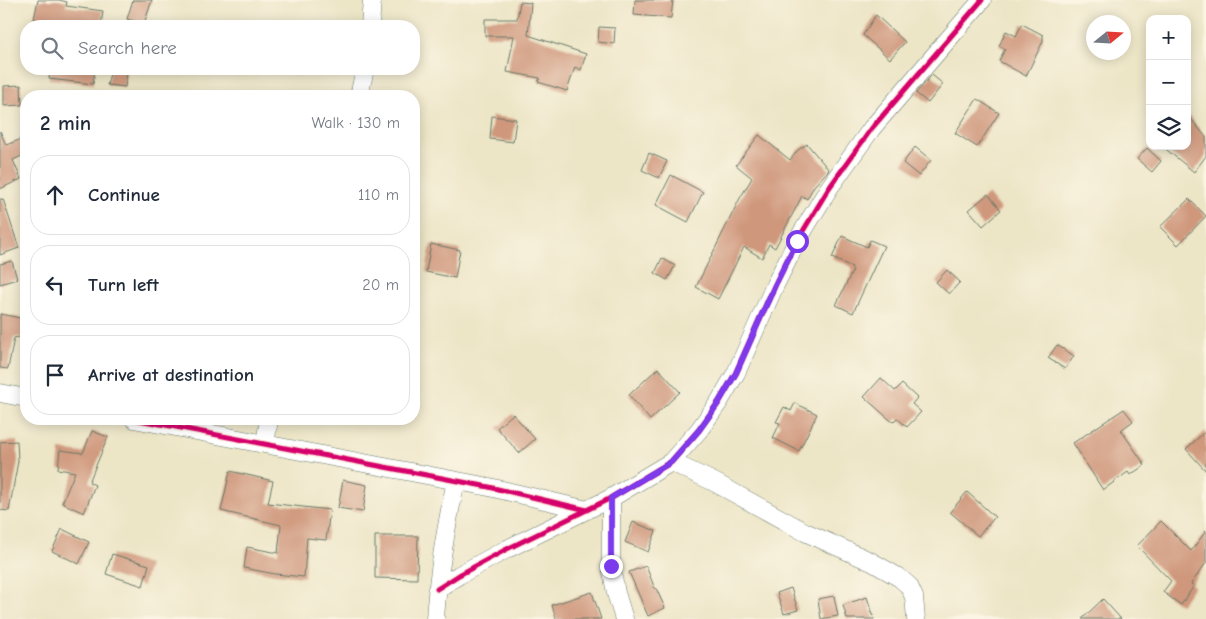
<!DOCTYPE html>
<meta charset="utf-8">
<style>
body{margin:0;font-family:"Comic Neue",sans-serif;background:#f2f2f3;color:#1f2937}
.controls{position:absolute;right:15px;top:15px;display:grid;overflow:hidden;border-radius:10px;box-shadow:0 2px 12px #0003}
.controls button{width:45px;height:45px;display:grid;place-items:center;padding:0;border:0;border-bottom:1px solid #e0e1e3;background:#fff;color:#1f2937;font:25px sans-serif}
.compass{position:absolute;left:1086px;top:15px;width:45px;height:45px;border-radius:50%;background:#fff;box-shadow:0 2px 12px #0003;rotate:72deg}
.stop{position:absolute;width:15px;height:15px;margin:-11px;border:4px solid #7c3aed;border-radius:50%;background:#fff}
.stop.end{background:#7c3aed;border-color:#fff;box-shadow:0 1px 5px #0008}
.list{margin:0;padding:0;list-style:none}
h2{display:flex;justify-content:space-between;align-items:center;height:65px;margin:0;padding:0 20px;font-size:21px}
h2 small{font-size:16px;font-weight:400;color:#747a83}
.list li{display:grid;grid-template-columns:32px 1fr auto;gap:15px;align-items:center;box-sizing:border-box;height:80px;margin:0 10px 10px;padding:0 10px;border:1px solid #e0e1e3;border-radius:20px}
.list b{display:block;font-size:19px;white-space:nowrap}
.list em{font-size:16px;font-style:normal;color:#747a83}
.icon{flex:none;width:28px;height:28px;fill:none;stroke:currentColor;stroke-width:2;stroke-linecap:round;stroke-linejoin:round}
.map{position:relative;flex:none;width:1206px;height:619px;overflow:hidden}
.search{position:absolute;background:#fff;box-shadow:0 2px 12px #0003;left:20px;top:20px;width:400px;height:55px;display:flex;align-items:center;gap:12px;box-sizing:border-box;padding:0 18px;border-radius:20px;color:#747a83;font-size:19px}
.panel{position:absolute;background:#fff;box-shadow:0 2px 12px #0003;left:20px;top:90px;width:400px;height:335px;border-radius:20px}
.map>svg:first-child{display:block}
.building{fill:#cf977b}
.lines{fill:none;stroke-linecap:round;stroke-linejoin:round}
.minor-casing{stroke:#677867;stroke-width:19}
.minor{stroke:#fff;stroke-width:18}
.cycleway-casing{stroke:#fcf5e5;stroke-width:8}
.cycleway{stroke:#d6006c;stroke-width:5}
.route{stroke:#7c3aed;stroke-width:6}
</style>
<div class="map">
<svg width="1206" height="619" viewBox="0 0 1206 619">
<rect width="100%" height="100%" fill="#fcf5e5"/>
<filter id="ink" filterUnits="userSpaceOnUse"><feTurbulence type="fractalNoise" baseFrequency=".02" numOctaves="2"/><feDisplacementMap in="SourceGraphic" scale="10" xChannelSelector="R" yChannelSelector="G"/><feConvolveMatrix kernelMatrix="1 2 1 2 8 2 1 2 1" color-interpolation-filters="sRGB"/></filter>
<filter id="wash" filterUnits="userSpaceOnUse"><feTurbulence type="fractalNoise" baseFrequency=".0096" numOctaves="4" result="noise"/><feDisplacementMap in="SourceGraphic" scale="20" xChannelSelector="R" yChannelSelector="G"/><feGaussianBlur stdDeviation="1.12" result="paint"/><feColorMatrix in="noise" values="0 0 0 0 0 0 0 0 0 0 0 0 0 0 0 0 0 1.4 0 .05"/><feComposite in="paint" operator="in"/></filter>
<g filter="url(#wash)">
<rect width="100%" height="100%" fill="#ece5c6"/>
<g id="blocks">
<path class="building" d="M38 0H59L67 2 66 6 103 11 101 26 63 23 62 25 34 19Z
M133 0H152L144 24 127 19Z
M635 0H673L671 18 634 15Z
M520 2 531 3 528 35 586 54 581 70 575 67 567 91 538 82 540 78 507 72 514 36H485V19H517Z
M876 15 905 42 890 59 863 35Z
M1022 24 1043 35V41L1026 76 999 61 1005 49 999 46 1006 31 1016 36Z
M599 27 615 28 614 44 598 42Z
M50 69H95L93 84 49 79Z
M111 70 127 73 125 87 107 85Z
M932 75 943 84 928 103 916 93Z
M21 85 22 105 4 106V86Z
M977 99 999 113 977 147 955 133Z
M1187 114 1206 137V156L1194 172 1162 146H1187Z
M492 116 516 119 513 142 490 139Z
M0 131 6 145 22 139 26 150V154L13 160 21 179 0 189Z
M759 135 790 160 798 150 807 144 829 170 814 186 807 199 802 196 775 248 769 244 762 258 744 247 718 299 696 287 739 200 752 178 736 165Z
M915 147 931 160 919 176 903 163Z
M1147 148 1161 161 1152 172 1137 159Z
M649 153 667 161 659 178 642 170Z
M671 175 703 192 688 222 656 205Z
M988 194 1001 210 983 226 969 210Z
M0 199H3L19 248 0 255Z
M1189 199 1206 216 1178 245 1160 227Z
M842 236 867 247 870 240 884 246 853 313 836 305 853 270 851 269 852 267 832 258Z
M431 244 460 250 455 278 426 272Z
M662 258 675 266 667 280 655 273Z
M12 261 17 279 0 284V264Z
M947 270 960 282 949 294 936 282Z
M0 314 26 319V336L14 338 8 369 0 368Z
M1057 345 1074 356 1065 369 1048 358Z
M658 368 680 392 650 420 629 395Z
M881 378 895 391 902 384 917 398 912 404 921 412 907 427 897 418 893 422 889 419 864 397Z
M795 403 817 414 799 451 773 438 780 423 776 422 784 407 791 411Z
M1124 409 1133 421 1121 430 1145 465 1130 475 1128 472 1103 490 1073 443Z
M513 414 535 439 519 453 497 428Z
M92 431 108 437 89 482 95 485 84 513 62 503 75 472 58 469 60 450 83 453Z
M1206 431V471L1186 449Z
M17 441 18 461 9 511 0 510V442Z
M230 471 273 481 268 503 330 510 326 540 307 538 304 577 275 574 244 568 247 547 278 553 281 525 221 511Z
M343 480 367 485 363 512 338 508Z
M967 492 995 517 978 536 950 512Z
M1161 521 1191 551 1206 531V563L1191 584 1194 586 1181 605 1163 592 1171 581 1137 546Z
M633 522 656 531 648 552 625 542Z
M62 529 89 542 79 564 52 551Z
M375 536H418L417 579 375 578Z
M112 554 149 565 143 586 106 574Z
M646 566 655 589 656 588 665 608 648 616 629 572Z
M791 588 798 610 784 614 777 593Z
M592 592 601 619H556L552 605Z
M834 596 838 616 821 619 818 599Z
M867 597 874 619H847L843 605Z
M1103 599 1121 619H1082Z"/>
</g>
</g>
<g filter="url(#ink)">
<use href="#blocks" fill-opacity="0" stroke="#677867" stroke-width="1"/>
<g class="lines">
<g class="minor-casing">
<path id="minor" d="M370 26 372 0
M359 96 365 69
M0 393 26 398
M134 419 489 487 587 510
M265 444 269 419
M671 462 714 482 805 532 872 562 900 578 909 586 914 597 916 619
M611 498V566L616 593 624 619
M437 589 459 575 507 549 611 498 671 462 699 430 719 402 736 373 775 285 797 241 829 188 872 128 982 0
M435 619C438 572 446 527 456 481"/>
</g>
<use href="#minor" class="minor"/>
<g class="cycleway-casing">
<path id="cycleway" d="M134 419 489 487 587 510
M437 589 459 575 507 549 611 498 671 462 699 430 719 402 736 373 775 285 797 241 829 188 872 128 982 0"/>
</g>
<use href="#cycleway" class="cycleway"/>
</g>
</g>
<g class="lines" filter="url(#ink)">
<path class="route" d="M611 566V498L671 462 699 430 719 402 736 373 775 285 797 241"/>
</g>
</svg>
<div class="controls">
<button>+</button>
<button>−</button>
<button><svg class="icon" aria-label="layers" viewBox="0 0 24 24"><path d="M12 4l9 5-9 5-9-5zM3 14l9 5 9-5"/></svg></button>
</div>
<svg class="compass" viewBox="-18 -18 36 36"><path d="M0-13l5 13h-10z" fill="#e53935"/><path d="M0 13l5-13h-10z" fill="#747a83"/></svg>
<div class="stop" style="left:797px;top:241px"></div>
<div class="stop end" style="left:611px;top:566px"></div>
<div class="search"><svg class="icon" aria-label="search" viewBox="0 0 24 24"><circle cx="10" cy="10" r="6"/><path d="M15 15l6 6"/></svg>Search here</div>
<section class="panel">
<h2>2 min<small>Walk · 130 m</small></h2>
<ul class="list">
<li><svg class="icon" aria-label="ahead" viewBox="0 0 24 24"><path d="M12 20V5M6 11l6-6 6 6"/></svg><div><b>Continue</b></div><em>110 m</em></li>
<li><svg class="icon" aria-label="left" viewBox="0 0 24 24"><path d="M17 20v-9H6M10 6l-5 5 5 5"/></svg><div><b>Turn left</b></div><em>20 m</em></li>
<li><svg class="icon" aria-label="arrive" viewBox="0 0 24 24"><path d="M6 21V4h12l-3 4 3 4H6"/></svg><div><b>Arrive at destination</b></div></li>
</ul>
</section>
</div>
